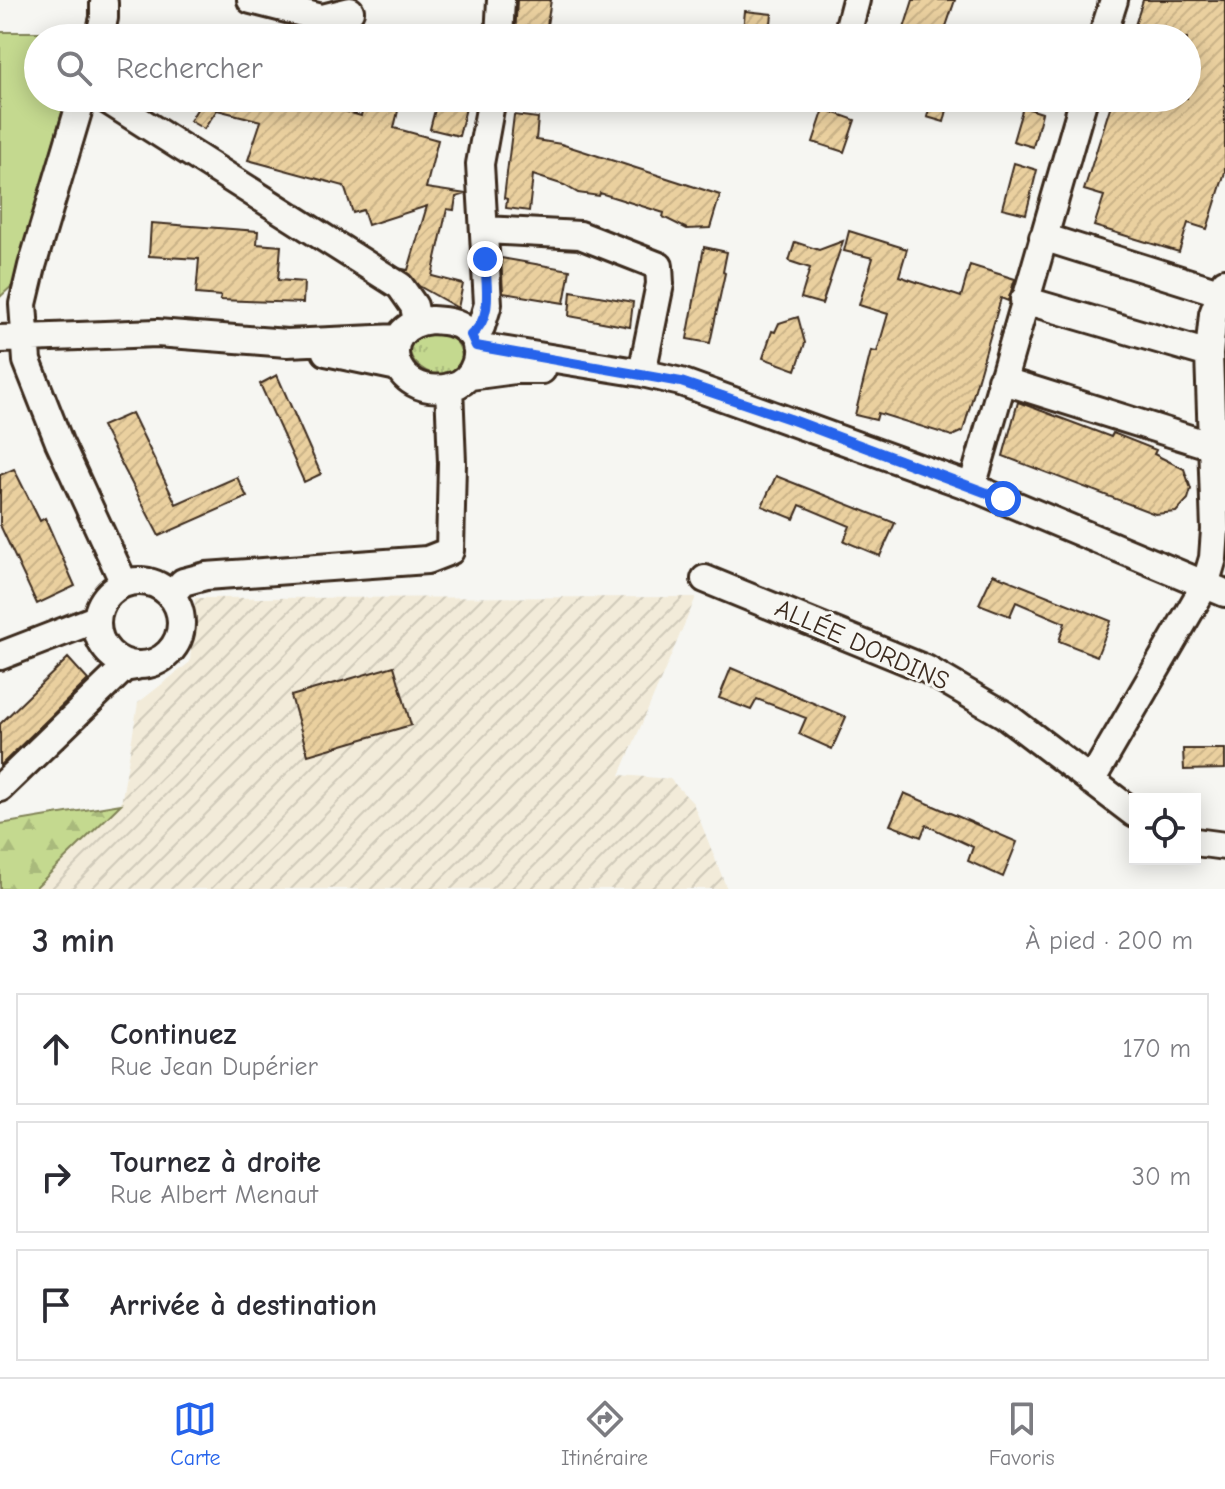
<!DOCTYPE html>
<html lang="fr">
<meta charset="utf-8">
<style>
body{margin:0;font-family:"Comic Neue",sans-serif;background:#f2f2f3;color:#2b2b33}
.controls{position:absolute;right:24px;bottom:24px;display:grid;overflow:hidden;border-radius:0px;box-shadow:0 4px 20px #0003}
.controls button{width:72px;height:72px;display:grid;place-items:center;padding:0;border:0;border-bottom:2px solid #e1e1e2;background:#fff;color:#2b2b33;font:40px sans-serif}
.stop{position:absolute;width:24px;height:24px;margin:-18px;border:6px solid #2563eb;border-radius:50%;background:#fff}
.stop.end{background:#2563eb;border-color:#fff;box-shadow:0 2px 8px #0008}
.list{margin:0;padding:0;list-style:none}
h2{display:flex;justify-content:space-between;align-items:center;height:104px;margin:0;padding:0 32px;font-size:34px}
h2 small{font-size:26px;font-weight:400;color:#7c7c81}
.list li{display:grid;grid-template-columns:52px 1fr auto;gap:24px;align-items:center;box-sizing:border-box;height:112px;margin:0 16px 16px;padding:0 16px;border:2px solid #e1e1e2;border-radius:0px}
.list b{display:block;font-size:30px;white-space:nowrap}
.list p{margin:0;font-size:26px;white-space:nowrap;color:#7c7c81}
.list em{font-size:26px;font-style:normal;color:#7c7c81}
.icon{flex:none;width:44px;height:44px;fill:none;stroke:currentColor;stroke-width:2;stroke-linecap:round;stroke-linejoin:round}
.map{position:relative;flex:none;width:1225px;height:889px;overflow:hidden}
.search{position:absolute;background:#fff;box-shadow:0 4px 20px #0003;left:24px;right:24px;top:24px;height:88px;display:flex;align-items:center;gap:20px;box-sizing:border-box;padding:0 28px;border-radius:44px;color:#7c7c81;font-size:30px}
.sheet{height:488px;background:#fff}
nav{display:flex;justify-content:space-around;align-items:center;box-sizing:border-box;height:112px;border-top:2px solid #e1e1e2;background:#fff;font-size:22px;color:#7c7c81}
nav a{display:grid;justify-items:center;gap:4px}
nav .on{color:#2563eb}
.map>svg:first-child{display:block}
.industrial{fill:url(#industrial-furrows)}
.grass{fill:url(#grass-tufts);stroke:#808256;stroke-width:2}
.forest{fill:url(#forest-firs);stroke:#808256;stroke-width:2}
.park{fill:#c4d98f;stroke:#808256;stroke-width:2}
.building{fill:url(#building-hatch);stroke:#3b2a1e;stroke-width:2}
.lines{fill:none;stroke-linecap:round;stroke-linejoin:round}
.minor-casing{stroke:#3b2a1e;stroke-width:32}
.minor{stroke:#f6f6f2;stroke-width:26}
.route{stroke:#2563eb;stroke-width:10}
.labels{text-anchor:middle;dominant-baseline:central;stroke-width:6;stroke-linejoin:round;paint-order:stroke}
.street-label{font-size:26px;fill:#3b2a1e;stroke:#f6f6f2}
</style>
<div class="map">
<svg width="1225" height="889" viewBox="0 0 1225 889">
<defs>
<pattern id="industrial-furrows" width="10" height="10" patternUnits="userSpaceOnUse" patternTransform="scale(2)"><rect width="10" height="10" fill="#f2ebd9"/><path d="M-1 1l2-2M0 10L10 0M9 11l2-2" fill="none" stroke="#d0caba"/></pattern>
<pattern id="grass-tufts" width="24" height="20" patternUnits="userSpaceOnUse" patternTransform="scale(2)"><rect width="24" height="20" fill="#c4d98f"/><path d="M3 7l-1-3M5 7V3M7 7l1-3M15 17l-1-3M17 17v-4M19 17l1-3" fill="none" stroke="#a9ba7b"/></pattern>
<pattern id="forest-firs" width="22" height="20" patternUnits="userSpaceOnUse" patternTransform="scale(2)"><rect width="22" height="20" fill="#c4d98f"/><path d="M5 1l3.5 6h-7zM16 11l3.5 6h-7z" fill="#a9ba7b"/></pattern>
<pattern id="building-hatch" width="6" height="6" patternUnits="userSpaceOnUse" patternTransform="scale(2)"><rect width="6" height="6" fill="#ead09f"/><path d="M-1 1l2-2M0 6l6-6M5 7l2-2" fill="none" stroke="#cab388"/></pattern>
</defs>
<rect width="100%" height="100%" fill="#f6f6f2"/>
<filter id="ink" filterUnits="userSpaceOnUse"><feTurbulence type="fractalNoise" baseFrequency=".0125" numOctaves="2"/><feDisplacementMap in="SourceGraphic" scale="16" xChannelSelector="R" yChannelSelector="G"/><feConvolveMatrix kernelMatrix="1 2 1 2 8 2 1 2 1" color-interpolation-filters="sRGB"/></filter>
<g filter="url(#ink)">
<path class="industrial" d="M696 597 620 775 670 779 693 803 727 889H34L121 804 138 703 190 662 195 598Z"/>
<path class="grass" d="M427 334C445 336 460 335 462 357 446 402 379 347 427 334Z"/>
<path class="forest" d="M121 804 34 889H0V824Z"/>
<path class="park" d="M0 32H85L83 38H38V98H66L14 284 0 297Z"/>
<path class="building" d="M517 0H551L545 38H515Z
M913 0H955L942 38H901Z
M1143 0H1225V172L1207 229 1188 223 1179 252 1094 226 1104 196 1084 190 1113 98H1187V38H1131Z
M745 11 772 14 770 33 743 30Z
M195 98H310L309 101 361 116 365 98H401L394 128 438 140 426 188 466 194 456 197 454 210 447 209 432 276 463 284 458 308 419 286 403 269 408 270 427 206 368 225 363 210 353 213 344 186 248 160 261 121 217 110 204 129 190 121 199 106 194 104Z
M438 98 467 104 459 136 430 129Z
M932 98H950L944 122 927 117Z
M1023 107 1042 113 1033 147 1013 141Z
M824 109 855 120 844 152 813 142Z
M514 115 538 118 536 140 561 144 720 195 710 228 687 229 663 217 664 213 600 193 599 196 578 193 564 185 533 175 529 211 506 208 507 199 504 198Z
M1014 163 1037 170 1026 214 1002 208Z
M151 223 258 231 257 244 281 246 278 280 304 282 303 303 220 300 221 296 196 294 199 259 149 256Z
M849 231 907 249 899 276 961 297 970 265 1015 279 1008 301 1001 298 963 431 952 436 878 413 876 420 855 415 871 351 877 352 888 314 859 305 873 258 844 251Z
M843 241 822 304 801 298 810 268 789 261 795 242 819 250Z
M704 247 727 252 723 272 725 273 710 343 687 339Z
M501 258 570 270 564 303 503 293Z
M571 291 633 302 630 327 569 316Z
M798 317 805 343 796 370 763 358 772 331 775 332 779 323Z
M277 375 321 474 304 482 260 384Z
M1018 402 1111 437 1113 433 1156 450 1154 454 1184 469 1191 489 1188 499 1176 512 1155 514 1003 456Z
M132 413 176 504 237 477 247 497 159 536 102 426Z
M14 469 40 521 45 518 75 586 37 604 0 525V475Z
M776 476 895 523 880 556 844 541 850 526 800 505 794 519 762 506Z
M993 574 1111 621 1097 656 1059 641 1065 623 1016 602 1010 616 979 604Z
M68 658 88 680 0 766V724Z
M394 666 411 725 308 755 291 696Z
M731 668 846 717 832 749 799 734 806 718 757 699 751 710 719 698Z
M1183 749H1225V769L1184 770Z
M904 793 1017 842 1003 877 968 861 973 847 926 825 921 837 890 825Z"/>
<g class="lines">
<g class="minor-casing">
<path id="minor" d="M251 0 322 18 350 11
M850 23 856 0
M99 38 104 18V3
M499 38 501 0
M1102 38 1114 0
M82 98 32 266 23 304 27 361 59 442 124 583
M104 98 400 286 414 306 417 321
M484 230 580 235 659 266 660 284 642 373
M1043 237 1225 294
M1024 300 1209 354
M431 320C443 321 456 321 466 330 487 347 476 382 450 387 392 400 371 326 431 320Z
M471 335 481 327 488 304 480 164 492 98
M0 339 157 333 287 343 398 338
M476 346 642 373 681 382 972 487 1225 593
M326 352 398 367
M470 376 515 370H542
M1001 380 1212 446
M972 487 1084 98
M705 579 926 669 1005 715 1135 814
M97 623a42 42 0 1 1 84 0a42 42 0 1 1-84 0Z
M171 595 183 582 206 576 427 560 450 551 452 463 449 387
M0 656 96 619
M1091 781 1205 585 1213 558 1215 530 1209 354 1213 314 1225 282
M0 788 124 668 136 666
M1195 842 1225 846"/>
</g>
<use href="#minor" class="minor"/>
</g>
</g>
<g class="lines" filter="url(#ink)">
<path class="route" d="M485 259C486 286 494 317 471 335L476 346 681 382 790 419 1003 499"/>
</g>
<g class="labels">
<g class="street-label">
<text transform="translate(862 645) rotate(24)">ALLÉE DORDINS</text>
</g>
</g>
</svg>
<div class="controls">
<button><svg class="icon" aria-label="locate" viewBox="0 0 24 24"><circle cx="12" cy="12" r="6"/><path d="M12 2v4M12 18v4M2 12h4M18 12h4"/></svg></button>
</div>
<div class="stop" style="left:1003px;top:499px"></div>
<div class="stop end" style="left:485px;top:259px"></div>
<div class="search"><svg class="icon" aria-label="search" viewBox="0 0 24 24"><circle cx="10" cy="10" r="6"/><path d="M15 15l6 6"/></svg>Rechercher</div>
</div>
<section class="sheet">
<h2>3 min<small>À pied · 200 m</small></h2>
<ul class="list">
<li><svg class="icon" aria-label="ahead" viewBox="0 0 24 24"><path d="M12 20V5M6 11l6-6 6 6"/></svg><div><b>Continuez</b><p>Rue Jean Dupérier</p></div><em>170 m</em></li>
<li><svg class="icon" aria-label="right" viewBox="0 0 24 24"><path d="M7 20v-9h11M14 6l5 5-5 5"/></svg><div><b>Tournez à droite</b><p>Rue Albert Menaut</p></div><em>30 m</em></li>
<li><svg class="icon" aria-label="arrive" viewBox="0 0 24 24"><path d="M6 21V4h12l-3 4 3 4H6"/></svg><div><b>Arrivée à destination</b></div></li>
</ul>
</section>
<nav>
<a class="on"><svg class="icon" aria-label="map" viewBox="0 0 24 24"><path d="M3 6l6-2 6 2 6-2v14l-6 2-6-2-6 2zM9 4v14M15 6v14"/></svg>Carte</a>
<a><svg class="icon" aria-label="directions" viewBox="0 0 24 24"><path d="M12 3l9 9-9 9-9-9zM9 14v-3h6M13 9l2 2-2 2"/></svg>Itinéraire</a>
<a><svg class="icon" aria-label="saved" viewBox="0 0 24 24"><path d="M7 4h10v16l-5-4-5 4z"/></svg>Favoris</a>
</nav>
